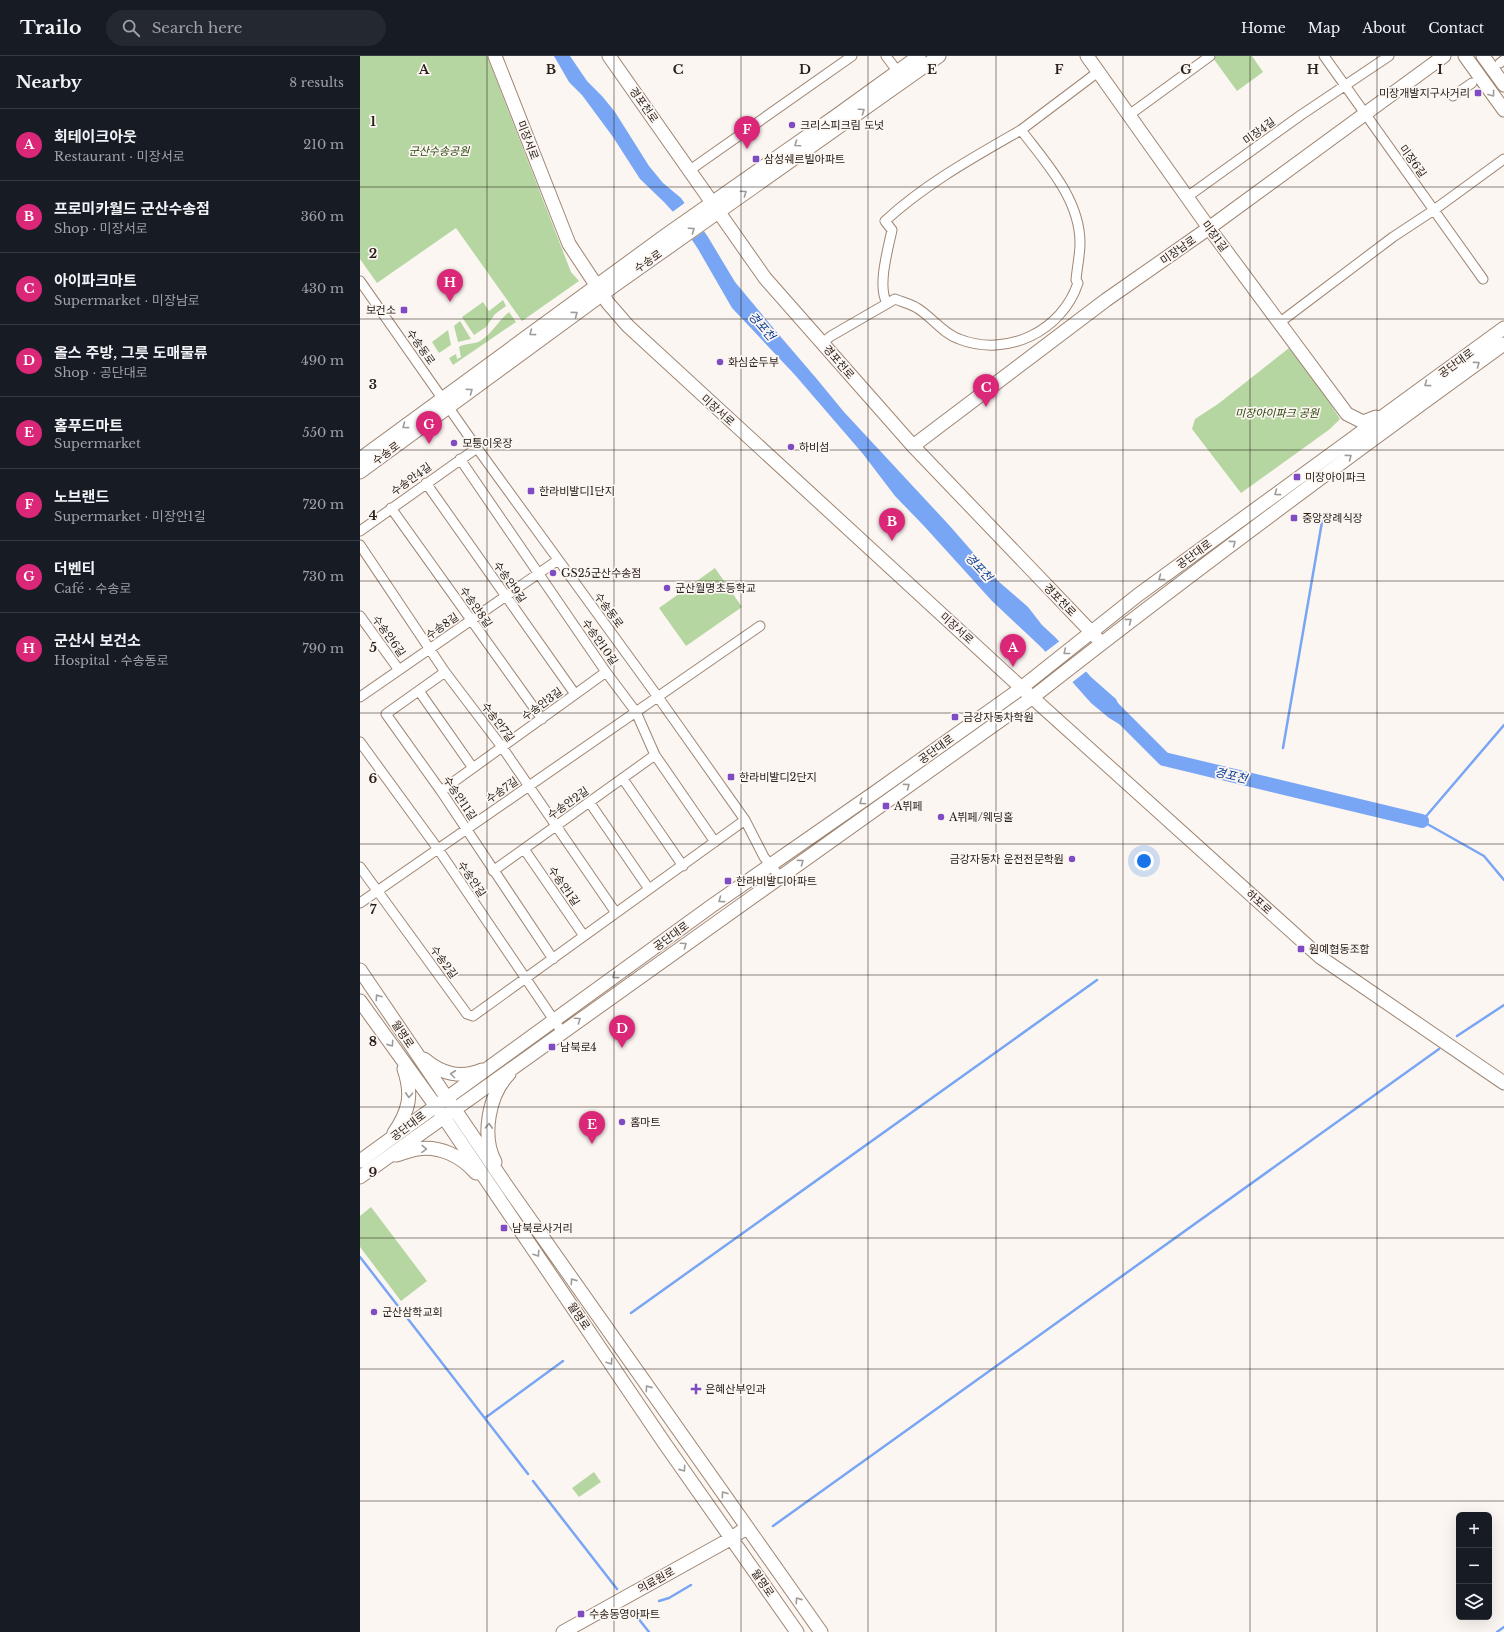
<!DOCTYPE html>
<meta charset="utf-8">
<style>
body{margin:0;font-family:"Libre Baskerville","Noto Sans KR",serif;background:#242831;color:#f1f3f6}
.controls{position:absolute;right:12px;bottom:12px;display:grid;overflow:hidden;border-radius:6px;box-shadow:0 4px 16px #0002}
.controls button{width:36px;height:36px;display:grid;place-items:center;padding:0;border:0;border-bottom:1px solid #363941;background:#171b24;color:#f1f3f6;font:20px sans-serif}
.you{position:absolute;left:784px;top:805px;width:14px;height:14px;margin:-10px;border:3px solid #fff;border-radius:50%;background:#1a73e8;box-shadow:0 0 0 6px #1a73e833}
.badge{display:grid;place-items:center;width:26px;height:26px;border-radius:50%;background:#db2777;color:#fff;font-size:13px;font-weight:700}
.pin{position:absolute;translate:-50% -33px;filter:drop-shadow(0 1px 2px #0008)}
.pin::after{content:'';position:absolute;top:21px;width:14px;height:12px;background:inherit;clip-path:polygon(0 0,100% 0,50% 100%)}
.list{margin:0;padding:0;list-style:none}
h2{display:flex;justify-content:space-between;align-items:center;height:52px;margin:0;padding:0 16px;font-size:17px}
h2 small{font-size:13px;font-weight:400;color:#9ea1a6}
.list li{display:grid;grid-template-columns:26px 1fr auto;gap:12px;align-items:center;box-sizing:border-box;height:72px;padding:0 16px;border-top:1px solid #363941}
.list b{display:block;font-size:15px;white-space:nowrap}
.list p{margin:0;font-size:13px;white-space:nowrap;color:#9ea1a6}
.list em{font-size:13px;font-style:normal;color:#9ea1a6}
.icon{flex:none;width:22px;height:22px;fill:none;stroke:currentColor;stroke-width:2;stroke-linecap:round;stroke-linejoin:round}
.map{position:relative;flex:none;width:1144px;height:1576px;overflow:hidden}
header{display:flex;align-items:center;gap:24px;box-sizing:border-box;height:56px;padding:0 20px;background:#171b24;border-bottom:1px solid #363941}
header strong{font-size:19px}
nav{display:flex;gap:22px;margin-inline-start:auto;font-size:14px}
.search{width:280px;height:36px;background:#242831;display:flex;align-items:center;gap:10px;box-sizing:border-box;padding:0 14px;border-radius:22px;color:#9ea1a6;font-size:15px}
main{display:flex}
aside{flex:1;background:#171b24}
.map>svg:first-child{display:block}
.green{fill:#b5d6a0}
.water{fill:#79a6f4}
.pier{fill:#fcf6f2}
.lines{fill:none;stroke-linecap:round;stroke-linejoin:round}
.stream{stroke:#79a6f4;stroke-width:2.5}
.river{stroke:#79a6f4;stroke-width:14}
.street-casing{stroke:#9f8673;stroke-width:11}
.secondary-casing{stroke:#9f8673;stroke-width:15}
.street{stroke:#fff;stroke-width:9}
.secondary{stroke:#fff;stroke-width:13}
.oneway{stroke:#9f9b98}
.grid{fill:none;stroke:#2a2019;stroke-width:1;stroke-opacity:0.55}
.poi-dot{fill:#7e4bc3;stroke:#fcf6f2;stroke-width:1.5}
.labels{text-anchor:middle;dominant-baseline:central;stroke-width:3.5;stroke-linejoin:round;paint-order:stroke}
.poi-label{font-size:11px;fill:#2a2019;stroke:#fcf6f2;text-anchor:start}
.street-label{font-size:11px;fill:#2a2019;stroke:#fcf6f2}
.park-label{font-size:11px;font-style:italic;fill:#264407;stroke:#fcf6f2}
.water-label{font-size:12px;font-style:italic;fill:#093c95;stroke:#fcf6f2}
.grid-label{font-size:13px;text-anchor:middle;font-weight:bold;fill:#2a2019;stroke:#fcf6f2;stroke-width:3.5;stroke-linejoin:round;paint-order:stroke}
</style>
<header>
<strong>Trailo</strong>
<div class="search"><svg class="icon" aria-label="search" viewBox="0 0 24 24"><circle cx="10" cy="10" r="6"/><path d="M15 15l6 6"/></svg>Search here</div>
<nav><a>Home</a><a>Map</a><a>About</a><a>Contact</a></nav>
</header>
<main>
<aside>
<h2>Nearby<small>8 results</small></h2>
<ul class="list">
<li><span class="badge">A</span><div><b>회테이크아웃</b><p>Restaurant · 미장서로</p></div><em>210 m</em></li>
<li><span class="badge">B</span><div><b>프로미카월드 군산수송점</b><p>Shop · 미장서로</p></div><em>360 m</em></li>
<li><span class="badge">C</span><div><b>아이파크마트</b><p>Supermarket · 미장남로</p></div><em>430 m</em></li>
<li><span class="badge">D</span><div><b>올스 주방, 그릇 도매물류</b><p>Shop · 공단대로</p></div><em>490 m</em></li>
<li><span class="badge">E</span><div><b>홈푸드마트</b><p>Supermarket</p></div><em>550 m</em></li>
<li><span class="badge">F</span><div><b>노브랜드</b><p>Supermarket · 미장안1길</p></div><em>720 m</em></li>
<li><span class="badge">G</span><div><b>더벤티</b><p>Café · 수송로</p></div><em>730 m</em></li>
<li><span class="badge">H</span><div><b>군산시 보건소</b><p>Hospital · 수송동로</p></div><em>790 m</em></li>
</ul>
</aside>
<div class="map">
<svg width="1144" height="1576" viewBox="0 0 1144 1576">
<rect width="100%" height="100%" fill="#fcf6f2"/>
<path class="green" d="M0 0H127L211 216 219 225 162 265 96 172 17 227 0 203Z
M856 0H892L903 16 877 35 853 2Z
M143 244 146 250 135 258 126 271 114 279 102 261 123 246 129 255Z
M149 256 156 266 93 309 89 302 96 298 97 303 101 301 99 291C104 287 113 289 120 285 132 278 138 265 149 256Z
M100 265 111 283 98 286 94 270Z
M88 274 91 289 79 297 72 286Z
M929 292 967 343 980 363 970 373 881 437 832 373 835 363 858 348Z
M355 512 382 551 326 590 299 552Z
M11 1151 67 1225 41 1245 0 1191V1160Z
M234 1416 241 1426 219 1441 212 1432Z"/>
<path class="water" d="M194 0H210L227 25 242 40 255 56 289 110 303 127 321 142 348 181 375 226 420 280 456 322 484 356 589 469 638 525 668 551 682 569 696 582 731 621 756 643 771 675 749 662 731 647 682 592 632 545 564 470 535 440 503 398 435 319 372 252 338 193 314 157 304 146 280 123 253 81 222 39 209 26Z"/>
<path class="pier" d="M326 146 346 174 330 185 311 157Z
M701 584 728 614 710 628 684 597Z"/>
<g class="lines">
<path class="stream" d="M1144 669 1062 765 1124 800 1144 824
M923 692 963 460
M1097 980 1144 949
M0 1201 168 1418
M271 1257 737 924
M125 1362 203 1305
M173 1425 257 1533
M413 1470 1079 993
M299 1545 309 1542 331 1529
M274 1557 289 1576
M1137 1576 1144 1571"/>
<path class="river" d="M753 652 804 703 1062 765"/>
<g class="street-casing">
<path id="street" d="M526 0 538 16
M964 0 1123 223
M1140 7 1144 4
M1093 40 1112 27
M769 59 850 0
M330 114 492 0
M827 141 941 59 1029 0
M0 225 117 392 298 641 385 764 404 801 420 821
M527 247C517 231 528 193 532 174L525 165C565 128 614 101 661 74
M919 267 1033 181 1074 154 1144 103
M462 287 471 280 535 243C542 246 551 248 557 252 572 261 582 277 599 283 647 302 702 275 718 227L716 224C717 212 720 199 720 187 720 143 686 107 661 74L734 19 739 17
M100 403 246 616 276 656 295 699 355 786
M66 427 215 638
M31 452 182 663
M0 475 117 392
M0 489 85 616 142 691 256 857
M0 560 39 614
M85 616 26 658 81 735 193 903
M59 635 113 712
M0 641 198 504
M0 686 78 793 202 976
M263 723 323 810
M81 735 246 616
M230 747 289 833
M164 793 224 880
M0 811 107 958 113 960 385 764
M133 815 295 699
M0 847 400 570"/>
</g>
<g class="secondary-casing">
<path id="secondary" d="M135 0 209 188 248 247 268 270 654 625 960 901 1144 1027
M249 0 405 222 553 390 736 581
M727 0 849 172 987 358 1003 366 1016 361
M1105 0 1144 54
M1123 0 1144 29
M553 390 746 244 849 172 1084 0
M0 403 306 179 476 60 559 0
M0 416 255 229 579 0
M0 914 148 1132 461 1576
M0 945 83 1060 305 1388 437 1576
M64 1003C82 1018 100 1023 122 1014
M34 1077C49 1055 53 1039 44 1013
M36 1099C43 1097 50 1094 57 1093 80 1089 102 1101 116 1117
M0 1105 353 849 517 735 656 636 778 539 1144 272
M135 1106C121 1080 129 1038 149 1018
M0 1121 673 641C827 520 985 403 1144 288
M203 1576 372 1482 387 1471"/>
</g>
<use href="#street" class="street"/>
<use href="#secondary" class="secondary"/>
</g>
<defs><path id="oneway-chevron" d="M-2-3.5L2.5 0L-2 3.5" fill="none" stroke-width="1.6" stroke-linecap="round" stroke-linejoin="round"/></defs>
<g class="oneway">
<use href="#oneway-chevron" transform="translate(1132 38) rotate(54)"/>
<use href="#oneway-chevron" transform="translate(502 55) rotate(-35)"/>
<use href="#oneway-chevron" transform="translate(437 88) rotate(145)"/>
<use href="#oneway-chevron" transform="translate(384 137) rotate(-35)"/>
<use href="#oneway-chevron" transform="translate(332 174) rotate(-35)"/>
<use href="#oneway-chevron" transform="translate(215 258) rotate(-37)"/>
<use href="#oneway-chevron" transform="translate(172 277) rotate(143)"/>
<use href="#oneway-chevron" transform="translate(1117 308) rotate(-36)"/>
<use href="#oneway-chevron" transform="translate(1067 328) rotate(144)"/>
<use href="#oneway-chevron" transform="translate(110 335) rotate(-36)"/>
<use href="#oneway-chevron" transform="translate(45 370) rotate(144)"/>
<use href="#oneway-chevron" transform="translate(989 401) rotate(-37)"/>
<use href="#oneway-chevron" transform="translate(917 437) rotate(144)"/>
<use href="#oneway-chevron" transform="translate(873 487) rotate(-37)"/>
<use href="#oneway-chevron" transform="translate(801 522) rotate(144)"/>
<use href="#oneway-chevron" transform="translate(769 565) rotate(-37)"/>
<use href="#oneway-chevron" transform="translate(706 596) rotate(141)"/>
<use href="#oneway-chevron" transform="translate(547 730) rotate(-36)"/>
<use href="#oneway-chevron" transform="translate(502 746) rotate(146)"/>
<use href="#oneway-chevron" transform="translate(441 806) rotate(-36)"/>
<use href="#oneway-chevron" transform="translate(361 844) rotate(144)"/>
<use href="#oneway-chevron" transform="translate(324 889) rotate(-35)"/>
<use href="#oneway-chevron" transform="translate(255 920) rotate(144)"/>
<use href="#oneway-chevron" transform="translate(18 941) rotate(-124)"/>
<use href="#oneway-chevron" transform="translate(218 964) rotate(-35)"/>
<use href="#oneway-chevron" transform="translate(31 988) rotate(55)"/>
<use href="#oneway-chevron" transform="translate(93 1018) rotate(-173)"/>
<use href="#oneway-chevron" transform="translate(49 1039) rotate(93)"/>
<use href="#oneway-chevron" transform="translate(129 1070) rotate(-87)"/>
<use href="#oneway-chevron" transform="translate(64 1093) rotate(3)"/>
<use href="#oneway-chevron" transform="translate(177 1198) rotate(56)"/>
<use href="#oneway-chevron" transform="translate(213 1225) rotate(-125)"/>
<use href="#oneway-chevron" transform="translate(250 1306) rotate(56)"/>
<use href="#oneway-chevron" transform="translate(288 1332) rotate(-125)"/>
<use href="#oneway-chevron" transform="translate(323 1413) rotate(55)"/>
<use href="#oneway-chevron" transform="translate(364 1438) rotate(-126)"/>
<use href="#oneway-chevron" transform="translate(438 1544) rotate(-125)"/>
</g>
<path class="grid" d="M127 0V1576M254 0V1576M381 0V1576M508 0V1576M636 0V1576M763 0V1576M890 0V1576M1017 0V1576M0 131H1144M0 263H1144M0 394H1144M0 525H1144M0 657H1144M0 788H1144M0 919H1144M0 1051H1144M0 1182H1144M0 1313H1144M0 1445H1144"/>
<g class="poi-dot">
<rect x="1114" y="33" width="8" height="8" rx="2"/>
<circle cx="432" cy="69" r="4"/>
<rect x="392" y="99" width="8" height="8" rx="2"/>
<rect x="40" y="250" width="8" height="8" rx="2"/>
<circle cx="360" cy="306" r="4"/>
<circle cx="94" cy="387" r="4"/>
<circle cx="431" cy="391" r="4"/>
<rect x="933" y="417" width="8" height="8" rx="2"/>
<rect x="167" y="431" width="8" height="8" rx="2"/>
<rect x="930" y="458" width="8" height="8" rx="2"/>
<circle cx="193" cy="517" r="4"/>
<circle cx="307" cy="532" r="4"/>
<rect x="591" y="657" width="8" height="8" rx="2"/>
<rect x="367" y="717" width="8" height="8" rx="2"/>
<rect x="522" y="746" width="8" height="8" rx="2"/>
<circle cx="581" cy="761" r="4"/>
<circle cx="712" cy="803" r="4"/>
<rect x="364" y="821" width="8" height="8" rx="2"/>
<rect x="937" y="889" width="8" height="8" rx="2"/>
<rect x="188" y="987" width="8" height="8" rx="2"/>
<circle cx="262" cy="1066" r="4"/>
<rect x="140" y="1168" width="8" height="8" rx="2"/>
<circle cx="14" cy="1256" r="4"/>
<path d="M334 1327h4v4h4v4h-4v4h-4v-4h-4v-4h4z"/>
<rect x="217" y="1554" width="8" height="8" rx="2"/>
</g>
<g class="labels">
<g class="poi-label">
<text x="1110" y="37" text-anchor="end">미장개발지구사거리</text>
<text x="440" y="69">크리스피크림 도넛</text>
<text x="404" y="103">삼성쉐르빌아파트</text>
<text x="36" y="254" text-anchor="end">보건소</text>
<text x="368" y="306">화심순두부</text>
<text x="102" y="387">모퉁이옷장</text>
<text x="439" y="391">하비섬</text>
<text x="945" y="421">미장아이파크</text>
<text x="179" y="435">한라비발디1단지</text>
<text x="942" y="462">중앙장례식장</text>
<text x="201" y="517">GS25군산수송점</text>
<text x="315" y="532">군산월명초등학교</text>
<text x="603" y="661">금강자동차학원</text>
<text x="379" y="721">한라비발디2단지</text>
<text x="534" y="750">A뷔페</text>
<text x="589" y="761">A뷔페/웨딩홀</text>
<text x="704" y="803" text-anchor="end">금강자동차 운전전문학원</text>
<text x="376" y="825">한라비발디아파트</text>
<text x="949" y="893">원예협동조합</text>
<text x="200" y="991">남북로4</text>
<text x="270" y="1066">홈마트</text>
<text x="152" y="1172">남북로사거리</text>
<text x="22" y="1256">군산삼학교회</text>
<text x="345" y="1333">은혜산부인과</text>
<text x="229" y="1558">수송동영아파트</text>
</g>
<g class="street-label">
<text transform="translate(284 49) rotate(55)">경포천로</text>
<text transform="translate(899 75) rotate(-36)">미장4길</text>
<text transform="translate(168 84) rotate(69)">미장서로</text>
<text transform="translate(1053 105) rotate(54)">미장6길</text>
<text transform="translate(855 180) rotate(53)">미장1길</text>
<text transform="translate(818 194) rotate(-35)">미장남로</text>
<text transform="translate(288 205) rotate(-35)">수송로</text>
<text transform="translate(61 291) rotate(55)">수송동로</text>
<text transform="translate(479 306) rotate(49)">경포천로</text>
<text transform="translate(1096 307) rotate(-36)">공단대로</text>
<text transform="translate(358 354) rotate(42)">미장서로</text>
<text transform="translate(26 397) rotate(-36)">수송로</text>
<text transform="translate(51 423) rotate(-36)">수송안4길</text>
<text transform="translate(834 498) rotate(-36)">공단대로</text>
<text transform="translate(150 526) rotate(55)">수송안9길</text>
<text transform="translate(700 544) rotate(46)">경포천로</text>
<text transform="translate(116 551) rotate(55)">수송안8길</text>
<text transform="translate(249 554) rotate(54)">수송동로</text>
<text transform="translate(82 570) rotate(-35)">수송8길</text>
<text transform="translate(597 572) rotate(42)">미장서로</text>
<text transform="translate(29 580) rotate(54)">수송안6길</text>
<text transform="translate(240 586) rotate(55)">수송안10길</text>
<text transform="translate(182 648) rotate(-36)">수송안3길</text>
<text transform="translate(138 666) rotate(53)">수송안7길</text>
<text transform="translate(576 693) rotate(-36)">공단대로</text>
<text transform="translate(142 734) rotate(-35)">수송7길</text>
<text transform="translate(100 742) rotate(56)">수송안11길</text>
<text transform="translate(208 747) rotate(-35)">수송안2길</text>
<text transform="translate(112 823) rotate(56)">수송안길</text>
<text transform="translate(204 830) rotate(55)">수송안1길</text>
<text transform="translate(899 846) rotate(42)">하포로</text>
<text transform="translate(311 880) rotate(-36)">공단대로</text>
<text transform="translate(84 906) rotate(54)">수송2길</text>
<text transform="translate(43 978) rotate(56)">월명로</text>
<text transform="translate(48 1070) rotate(-37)">공단대로</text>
<text transform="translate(219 1260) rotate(56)">월명로</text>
<text transform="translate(296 1524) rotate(-29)">의료원로</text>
<text transform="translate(403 1527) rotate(55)">월명로</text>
</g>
<g class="park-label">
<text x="79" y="95">군산수송공원</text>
<text x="917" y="357">미장아이파크 공원</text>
</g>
<g class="water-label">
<text transform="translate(402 270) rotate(49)">경포천</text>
<text transform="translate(619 511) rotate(47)">경포천</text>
<text transform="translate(871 719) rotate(13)">경포천</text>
</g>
</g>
<g class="grid-label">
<text x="64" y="18">A</text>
<text x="191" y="18">B</text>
<text x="318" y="18">C</text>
<text x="445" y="18">D</text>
<text x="572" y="18">E</text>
<text x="699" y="18">F</text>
<text x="826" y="18">G</text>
<text x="953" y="18">H</text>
<text x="1080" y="18">I</text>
<text x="13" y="70">1</text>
<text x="13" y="202">2</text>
<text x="13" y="333">3</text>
<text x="13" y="464">4</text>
<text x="13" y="596">5</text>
<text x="13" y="727">6</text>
<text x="13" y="858">7</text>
<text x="13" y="990">8</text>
<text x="13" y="1121">9</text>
</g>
</svg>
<div class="controls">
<button>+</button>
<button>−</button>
<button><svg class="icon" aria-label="layers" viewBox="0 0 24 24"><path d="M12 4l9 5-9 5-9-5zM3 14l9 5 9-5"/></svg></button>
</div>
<div class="you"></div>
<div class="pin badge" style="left:653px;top:611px">A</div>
<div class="pin badge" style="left:532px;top:485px">B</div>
<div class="pin badge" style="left:626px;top:351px">C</div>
<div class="pin badge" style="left:262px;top:992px">D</div>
<div class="pin badge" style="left:232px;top:1088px">E</div>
<div class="pin badge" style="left:387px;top:93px">F</div>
<div class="pin badge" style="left:69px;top:388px">G</div>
<div class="pin badge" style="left:90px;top:246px">H</div>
</div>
</main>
